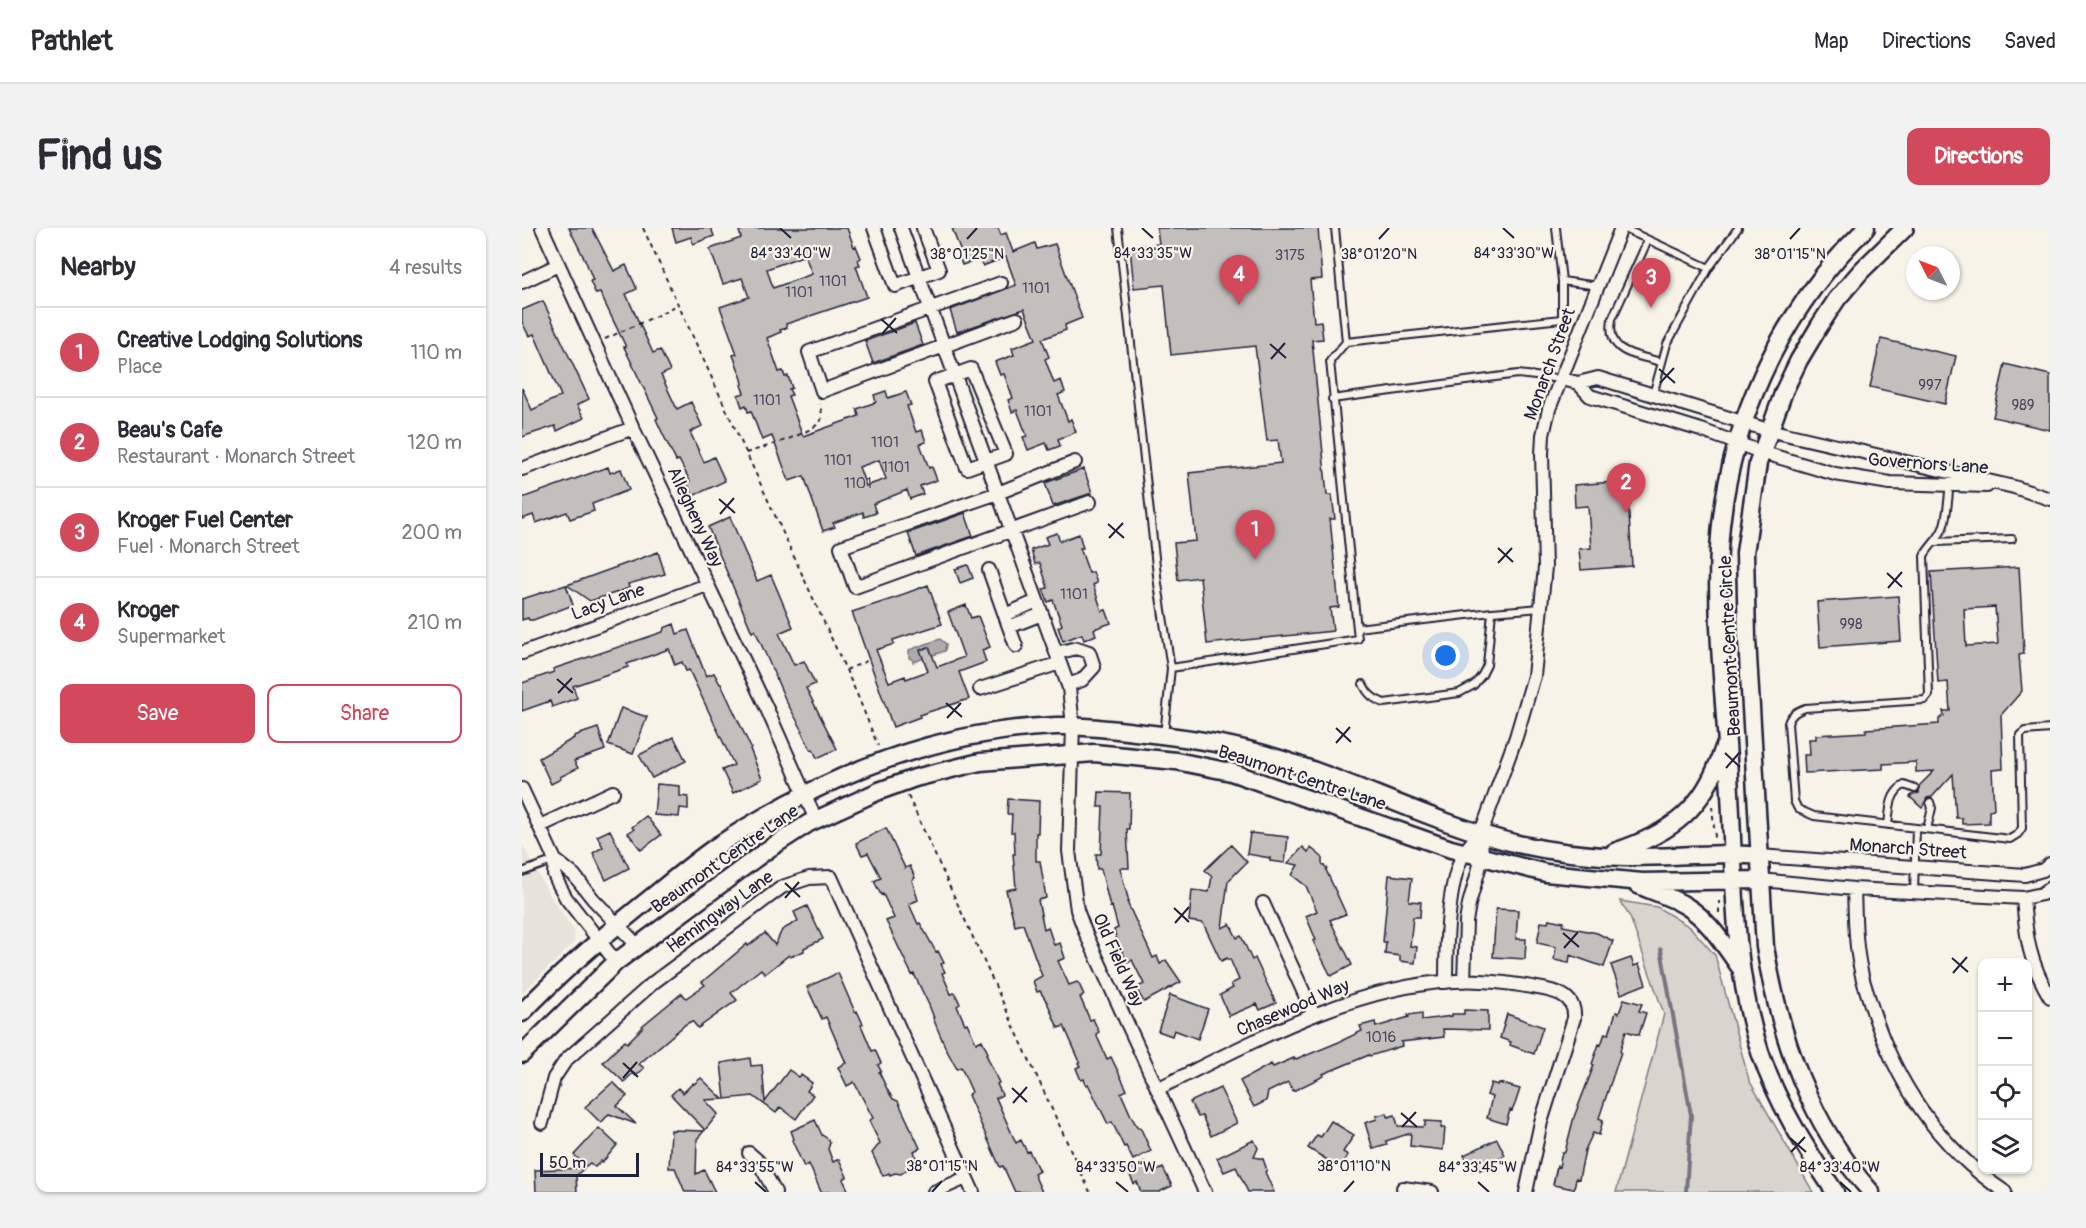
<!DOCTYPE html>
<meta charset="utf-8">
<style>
body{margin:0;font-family:Pangolin,sans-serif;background:#f2f2f3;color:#2b2b33}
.controls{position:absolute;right:18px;bottom:18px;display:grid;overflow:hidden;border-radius:12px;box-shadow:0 2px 4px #0004}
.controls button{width:54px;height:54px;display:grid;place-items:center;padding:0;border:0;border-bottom:2px solid #e1e1e2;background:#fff;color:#2b2b33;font:30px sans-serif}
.compass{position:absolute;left:1384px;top:18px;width:54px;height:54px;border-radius:50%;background:#fff;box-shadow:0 2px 4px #0004;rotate:312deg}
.scale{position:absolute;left:18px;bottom:15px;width:99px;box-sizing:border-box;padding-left:6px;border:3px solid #22223b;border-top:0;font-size:16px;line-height:21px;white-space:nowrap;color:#22223b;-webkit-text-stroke:4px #f7f3e8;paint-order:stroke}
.you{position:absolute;left:924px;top:428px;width:21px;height:21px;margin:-15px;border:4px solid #fff;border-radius:50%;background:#1a73e8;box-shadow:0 0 0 9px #1a73e833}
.badge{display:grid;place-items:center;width:39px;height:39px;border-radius:50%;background:#d1495b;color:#fff;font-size:20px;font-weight:700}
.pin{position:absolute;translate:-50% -50px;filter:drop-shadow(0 2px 3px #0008)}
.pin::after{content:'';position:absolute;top:32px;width:21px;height:18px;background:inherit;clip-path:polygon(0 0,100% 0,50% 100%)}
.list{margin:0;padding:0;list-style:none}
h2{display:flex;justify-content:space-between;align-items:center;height:78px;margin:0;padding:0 24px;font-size:26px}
h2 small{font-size:20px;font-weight:400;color:#7c7c81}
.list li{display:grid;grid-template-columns:39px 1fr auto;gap:18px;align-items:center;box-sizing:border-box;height:90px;padding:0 24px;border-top:2px solid #e1e1e2}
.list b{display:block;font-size:22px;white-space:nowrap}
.list p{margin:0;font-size:20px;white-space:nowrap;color:#7c7c81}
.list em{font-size:20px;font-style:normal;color:#7c7c81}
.actions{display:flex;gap:12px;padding:18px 24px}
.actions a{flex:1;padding:14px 0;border:2px solid #d1495b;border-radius:12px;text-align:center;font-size:21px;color:#d1495b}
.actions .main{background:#d1495b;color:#fff}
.icon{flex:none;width:33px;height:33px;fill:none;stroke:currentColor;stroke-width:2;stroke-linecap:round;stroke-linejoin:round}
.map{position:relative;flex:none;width:1528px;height:964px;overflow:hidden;border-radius:12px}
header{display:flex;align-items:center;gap:36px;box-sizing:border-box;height:84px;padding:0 30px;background:#fff;border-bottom:2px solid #e1e1e2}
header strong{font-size:28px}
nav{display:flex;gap:33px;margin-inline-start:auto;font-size:21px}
.intro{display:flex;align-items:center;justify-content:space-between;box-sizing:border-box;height:144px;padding:0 36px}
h1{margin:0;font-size:42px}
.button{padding:15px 27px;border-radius:12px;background:#d1495b;color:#fff;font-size:21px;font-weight:700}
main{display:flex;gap:36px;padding:0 36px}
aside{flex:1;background:#fff;border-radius:12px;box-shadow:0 2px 4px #0004}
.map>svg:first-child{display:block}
.built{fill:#e7e3db}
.green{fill:#d8d5cf;stroke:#7d7c85;stroke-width:1.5}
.water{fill:#aeabad;stroke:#76747f;stroke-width:1.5}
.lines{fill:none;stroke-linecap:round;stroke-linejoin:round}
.stream{stroke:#76747f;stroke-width:4}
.building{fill:#c2bfbd;stroke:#22223b;stroke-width:1.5;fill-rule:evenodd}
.service-casing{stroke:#22223b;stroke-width:10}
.minor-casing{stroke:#22223b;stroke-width:16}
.tertiary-casing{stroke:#22223b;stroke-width:21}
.path{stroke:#22223b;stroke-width:2;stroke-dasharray:4.5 4.5;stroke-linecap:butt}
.service{stroke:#f7f3e8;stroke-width:6}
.minor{stroke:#f7f3e8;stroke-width:12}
.tertiary{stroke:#f7f3e8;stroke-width:16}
.ticks{fill:none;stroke:#22223b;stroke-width:2}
.labels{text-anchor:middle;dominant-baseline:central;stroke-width:4.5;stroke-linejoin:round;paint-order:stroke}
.number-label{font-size:15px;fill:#4a495c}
.street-label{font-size:18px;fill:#22223b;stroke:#f7f3e8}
.ticks-label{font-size:15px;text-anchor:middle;fill:#22223b;stroke:#f7f3e8;stroke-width:4.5;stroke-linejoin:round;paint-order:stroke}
</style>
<header>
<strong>Pathlet</strong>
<nav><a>Map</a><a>Directions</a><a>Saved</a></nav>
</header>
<div class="intro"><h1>Find us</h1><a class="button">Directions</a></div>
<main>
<aside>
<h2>Nearby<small>4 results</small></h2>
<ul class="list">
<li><span class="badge">1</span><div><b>Creative Lodging Solutions</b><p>Place</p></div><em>110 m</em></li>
<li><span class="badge">2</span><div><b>Beau's Cafe</b><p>Restaurant · Monarch Street</p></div><em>120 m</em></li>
<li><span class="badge">3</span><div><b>Kroger Fuel Center</b><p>Fuel · Monarch Street</p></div><em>200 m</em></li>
<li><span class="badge">4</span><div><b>Kroger</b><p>Supermarket</p></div><em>210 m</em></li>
</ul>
<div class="actions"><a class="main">Save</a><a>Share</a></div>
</aside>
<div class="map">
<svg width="1528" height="964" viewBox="0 0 1528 964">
<rect width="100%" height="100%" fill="#f7f3e8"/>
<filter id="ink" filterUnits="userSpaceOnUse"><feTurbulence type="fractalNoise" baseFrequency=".0167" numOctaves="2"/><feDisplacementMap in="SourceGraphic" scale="12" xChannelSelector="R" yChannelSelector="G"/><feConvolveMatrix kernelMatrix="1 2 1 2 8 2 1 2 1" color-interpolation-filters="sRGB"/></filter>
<g filter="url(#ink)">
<path class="built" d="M0 616 27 666 53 704 52 715 0 765Z"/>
<path class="green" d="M1098 673 1135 679 1168 699 1193 727 1227 852 1291 964H1094L1142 786 1108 689Z"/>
<path class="water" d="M418 411 424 416 423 423 391 434 390 431 387 430V422Z"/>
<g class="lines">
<path class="stream" d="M1139 721 1169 887 1164 964"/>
</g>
<path class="building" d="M47 0H70L92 43 104 37 115 61 104 66 131 125 138 122 148 143 139 147 155 181 169 174 180 198 168 204 182 234 192 229 203 253 171 268 165 255 168 253 157 232 154 233 138 200 134 191 136 190 102 119H104L78 65 74 66 68 53 71 52 64 34Z
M150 0H189L192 8 171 16 169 9 154 14Z
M226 0H325L332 19 334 18 339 30 336 32 338 37 334 38 345 69 264 96 265 100 258 102 259 104 245 110 257 144 261 143 263 149 266 148 270 160 267 161 270 167 266 168 281 208 337 188 335 181 354 174 352 167 364 163 366 170 384 164 389 177 385 178 394 204 400 202 404 214 398 216 407 240 410 239 415 252 398 258 401 266 388 271 385 262 351 276 354 285 342 289 341 284 311 295 313 299 301 303 282 248 267 253 250 208 240 212 229 183 226 184 224 177 220 179 216 167 222 165 219 157 221 156 220 151 211 127 215 126 198 79 227 69 220 50 201 56 188 21 219 10 217 3ZM283 27 290 46 251 60 245 41ZM357 232 364 251 344 258 337 239Z
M430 0H476L479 7 484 5 491 24 513 15 515 21 533 16 560 90 543 97 544 102 520 111 527 129 523 131 532 155 539 152 543 164 536 167 546 193 549 191 554 204 536 211 538 218 527 222 524 215 506 222 501 209 505 208 495 182 490 184 486 172 491 170 482 146 478 147 473 134 492 127 490 120 514 111 502 81 435 104 428 82 494 57 484 29 461 38 458 31 440 37 435 23 438 22Z
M635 0H796L800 51 788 52 792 94 799 93 801 111 790 112 805 267H810L813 291H808L817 379 808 380 811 403 685 416 678 349 656 352 652 315 674 313 667 245 759 235 756 212 745 213 733 118 649 127 642 57 612 60 608 19 637 16Z
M21 73 67 171 55 177 62 190 35 203 33 198 0 209V160L10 182 39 168 12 106 7 108 0 94V82Z
M393 95 401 117 351 135 343 113Z
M1359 111 1434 128 1423 176 1348 159Z
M1483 136 1528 147V202L1471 189Z
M86 239 88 245 99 241 107 262 70 276 72 283 48 291 45 284 14 295 11 287 0 291V270Z
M562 241 570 265 531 278 523 255Z
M1105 253 1110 338 1059 342 1057 321 1069 320 1066 278 1053 279 1052 257Z
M443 285 451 308 394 328 386 305Z
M208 289 235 353 249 347 271 399 257 405 272 437 282 433 293 456 284 460 315 521 295 530 291 521 289 522 280 504 281 503 264 473 233 402 230 404 186 299Z
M535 305 538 313 557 306 561 320H558L567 345 571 344 575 355 571 357 580 383 584 382 589 395 572 401 574 407 562 412 560 406 541 413 536 399 540 397 531 372 526 374 521 361 526 360 518 335 513 336 509 322 526 316 523 309Z
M136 324 143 346 106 356 107 360 93 365 68 373 45 357Z
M446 337 451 350 438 355 433 341Z
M1497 339 1502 426 1497 427 1500 463 1479 487 1481 541 1470 542 1472 581 1467 582V595L1440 596V590H1434L1431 546 1410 569 1405 570 1400 580 1388 569 1391 566 1397 565V558L1412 543 1394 544V534L1361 536V541L1283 545 1282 527H1288L1287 511H1294V507L1344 504V501L1417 496V491L1422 488 1421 483H1428L1426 454 1416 455 1409 344ZM1473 379 1476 416 1444 418 1442 381Z
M44 357 51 377 11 392H7L6 390 0 392V371Z
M406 357 420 396 371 412 372 416 354 422 367 454 383 448 384 451 406 443 398 422 407 419 415 439 442 429 426 384 444 377 449 390 456 388 468 419 460 422 464 434 437 444 447 471 397 487 398 489 371 499 330 384 379 368V367Z
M1376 368 1379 413 1298 419 1295 374Z
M152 396 155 406 166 402 184 448 192 445 198 456H199L229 520 228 521 240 551 211 565 200 542 212 537 167 442 164 443 160 434 153 437 147 421 105 436 106 439 51 458 55 470 30 479 28 473 0 483V455L32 444 31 441 141 404 142 400Z
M99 480 125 489 111 526 86 517Z
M76 500 83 522 52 533 56 540 38 549 39 551 29 556 17 530 52 510V508Z
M152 509 164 533 130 550 117 527Z
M135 556 158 558V568L166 569V581L158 580 157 589 132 587Z
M577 564 608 565 607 601H605L607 640H598L607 674H605L631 730 635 728 638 736 644 732 659 754 622 774 614 760 622 756 610 732 605 734 594 709 592 702 596 700 590 678 588 679 579 641H575L574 626H579L581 579H576Z
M486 571 517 573 516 605H514V633H518L524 670 516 672 522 701 526 699 532 717 538 715 543 730 536 733 547 757 555 754 557 756 562 767 558 769 568 792 571 791 577 804 574 806 585 831 589 829 605 862 599 865 610 890 616 900 618 899 629 923 611 932 604 918 602 919 590 894 586 896 566 856 564 857 562 851 559 852 554 840 558 838 556 835 558 834 542 798 536 800 525 774 518 763 515 764 511 753 520 748 501 696 493 698 484 662 494 660 491 626H493L492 604H489L490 586H485Z
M124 588 139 607 119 622 106 605 112 601 110 599Z
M364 600 383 640 388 638 393 650 390 652 396 672 387 676 396 696 398 695 414 724 416 723 422 735 419 736 423 744 420 745 429 766 433 765 438 776 435 778 443 796 445 795 454 815 460 812 466 825 464 826 477 855 475 856 480 867 474 870 494 915 499 912 505 924 507 923 517 943 512 946 520 964H493L481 938 478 939 446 867 450 864 439 839 435 841 424 821 411 790H412L407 777 392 746 390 747 364 693 372 690 361 666 359 667 352 653 359 650 346 625 340 627 334 615Z
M88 602 107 640 84 652 71 625 81 619 75 608Z
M728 605 766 609 763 635 748 633V630L725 626Z
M709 617 725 634 706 653 700 700 708 696 715 710 719 708 730 732 733 730 754 775 738 782 735 776 707 788 698 767 711 760 709 756 717 752 708 731 706 732 705 730 699 733 681 695 667 693 670 662 687 664 690 649 683 642Z
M781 619 786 624 789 620 800 629V636L805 640 804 642 824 686 808 692 830 737 809 748 791 713 794 712 784 688 795 683 784 658 770 647 776 637 766 635Z
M867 647 890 650 887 673 899 674 898 689H891L888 718 895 719 893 735 878 733V728L863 726 864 714H861Z
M285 678 301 711 282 720V723L268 729 267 727 243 746 239 741 209 765 215 772 176 800 170 793 164 796 117 836 122 840 114 848 111 845 102 854 81 834 103 813 105 815 121 799 120 798 160 765 164 770 183 757 180 754 225 716 226 718 243 705 253 717 260 702 276 693 272 684Z
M974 681 996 682 994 711H1004L1003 731 971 729Z
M1027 691 1042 694 1041 698 1075 705 1091 713 1082 739 1048 727 1047 735 1032 732 1034 719 1015 715 1019 694 1026 695Z
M1109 730 1112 738 1117 736 1124 756 1099 766 1089 737Z
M316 745 333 784 335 783 341 796 339 797 350 823 353 822 359 835 356 837 359 843 357 844 366 863 371 871 376 873 398 920 392 923 395 932 388 936 389 938 379 946 373 945 368 947 367 945 361 948 350 925 358 915 347 893 351 890 332 854 325 858 316 839 324 835 304 789 300 791 285 759Z
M648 767 686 781 676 811 652 802 650 808 636 803Z
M1102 771 1120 776 1117 783 1124 785 1117 807 1104 803 1098 823 1099 824 1077 890 1081 892 1077 907 1071 905 1063 922 1057 951 1054 950 1052 961 1031 957 1035 938 1037 939 1040 924H1043L1052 889 1072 837 1070 836 1077 816 1079 817 1083 805 1087 806 1094 784 1097 785Z
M942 782 966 783V802L921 801 922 809 879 814 880 818 848 828 847 827 801 846 802 848 771 863 766 854 746 864 744 873 732 879 718 853 749 836 751 839 772 830V832L783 827V828L817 814 840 803 838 798 853 794 854 799 887 789 886 787 900 785V792L930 788V786H942Z
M985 786 1021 799 1012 826 988 817 989 814 978 810Z
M228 830 229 838 240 837 243 874 267 842 277 849 279 847 290 855 285 863 291 867 274 891 258 879 254 885 231 868 203 871 199 835Z
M179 850 201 871 183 872 196 886 183 902 149 867 156 860 161 865 171 855 172 856Z
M91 854 105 868 95 878 114 896 87 886 79 895 63 879Z
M969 855 976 857 977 855 998 861 993 876 990 883 988 882 984 896 965 890 970 869 965 867Z
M698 860 715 895 689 908 680 888 676 889 668 874Z
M865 885 866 889 873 887 876 898 900 899 903 898V893L920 894 919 900H923L921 922 888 918 889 905 864 913 865 917 851 921 843 895 855 891 854 888Z
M293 892 300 907 306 911 308 915 306 921 311 934 317 931 325 949 321 951 327 964H299L287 936 282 939 270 912 272 911 269 903Z
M809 893 832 907 821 924 826 927 818 940 786 920 795 907 799 909Z
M77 900 95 917 80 935 79 933 73 939 68 935 64 938 52 927Z
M149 902 182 903 175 911 174 946 182 942 193 964H163L153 940H147Z
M975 911 983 927 976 931 977 933 958 942 957 940 950 943 942 927Z
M732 912 736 920 732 929 741 931 745 942 743 944 752 964H726L714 939 702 944 695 930Z
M623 934 629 946 641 940 650 958 637 964H619L615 954 612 956 606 943Z
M62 940 54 948 55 964H14L13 942Z"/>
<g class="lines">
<g class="service-casing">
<path id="service" d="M596 0 636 356 649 440 642 507
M1101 0 1187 40
M1126 12 1090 91C1084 126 1112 126 1139 134
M1040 53 1076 58
M824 114 1040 91V53L1034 0
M1131 167 1145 116 1187 40 1216 0
M810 171 996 146 1039 151
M1428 255C1426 269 1426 287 1421 300 1417 311 1407 318 1402 328L1407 467 1403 472 1283 480C1275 483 1269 486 1266 495L1272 573 1276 581 1292 588 1488 611 1496 606 1500 600 1498 507 1503 503 1528 501
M1414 314 1490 311
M835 400 970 384 1019 380
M649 440 836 411 808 133 824 114 813 0
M841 456C846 467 852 471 862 475L937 465 952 457 960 447 965 437 970 384
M1366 597C1368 581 1367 566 1382 557L1393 561
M1405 601 1410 580 1408 574
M0 644 33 632
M1392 664 1394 600"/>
</g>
<g class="minor-casing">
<path id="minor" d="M20 0 111 200 245 481 294 592
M352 0 373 58 417 42 401 0
M379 0 547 460 551 498 547 623 555 682 564 706 683 964
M0 54 36 37
M479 55 287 124 300 163 495 91
M449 141 484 226 445 240 413 154Z
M1040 151 1056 155 1076 150 1246 202 1492 259 1528 271
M1056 155 1068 168 1179 202 1239 224 1313 246 1368 255 1465 258
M553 234 476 265 319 319 333 359 568 274
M0 241 111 200
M467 342 487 399
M483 387 515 373
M494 418 487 399 520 386
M0 425 185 357
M534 425 555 420 567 424 572 439 560 452 546 457
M458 461 538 435
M0 561 33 632 32 646 36 655 44 670 94 734
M18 598 91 564
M1238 628 1503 647 1521 642 1528 636
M33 632 52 647 71 671 115 717
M1239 652 1332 661 1501 670 1520 666 1528 660
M1332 661C1333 689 1333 717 1339 743 1341 754 1345 764 1348 774 1371 850 1415 919 1483 964
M1501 670C1504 709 1507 734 1528 769
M741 675 792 787
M942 753 944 694 947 676 960 630 959 604
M924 754C924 718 925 656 942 625 949 614 958 607 963 594L994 509 1012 448 1023 339 1020 226 1021 207 1027 181 1099 0
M635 861C727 816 829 758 933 753 958 751 986 755 1010 759 1029 762 1054 765 1052 790L1019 894 1004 964
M20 895 32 850 44 832 132 754 260 659 287 650 309 649 451 964
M227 925 236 933 253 964
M881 960 910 964
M412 964 444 950"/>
</g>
<g class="tertiary-casing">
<path id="tertiary" d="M1092 624C1151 605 1183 580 1202 519
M1116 657C1132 664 1149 669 1164 678 1187 692 1202 717 1217 738
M0 785C37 746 79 710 121 676 145 657 169 636 195 618 297 550 411 503 534 498 564 497 593 502 622 505 666 510 711 516 755 530 836 555 913 596 996 616 1031 624 1068 628 1103 629 1149 630 1193 623 1238 628
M0 826 94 734 245 622 287 595 357 563 393 550 458 534 572 525 654 533 709 544 929 621 1024 645 1120 654 1239 652
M1313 964C1283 919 1255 875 1238 824 1209 735 1213 640 1207 548 1203 472 1193 396 1197 321 1204 200 1257 84 1344 0
M1349 964C1287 895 1258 809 1243 719L1225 411 1223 325 1236 235 1262 163 1277 132 1298 97 1315 71 1339 43 1383 0"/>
</g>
<path class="path" d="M121 0 335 466 356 518
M83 111 134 88 156 76
M224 225C240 220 288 206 298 194 302 188 299 181 297 176
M324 442 345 433
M386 568 568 964
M1190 578 1193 609H1195
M1197 685V673"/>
<use href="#service" class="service"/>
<use href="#minor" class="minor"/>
<use href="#tertiary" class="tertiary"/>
</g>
</g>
<path class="ticks" d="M258 0 269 10M620 0 631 10M981 0 992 10M445 11 455 0M857 11 867 0M1268 11 1278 0M359 91 375 105M360 106 374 90M748 116 764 130M749 131 763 115M1137 141 1153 155M1138 155 1152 140M197 271 213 285M198 286 212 270M586 296 602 310M587 310 601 295M976 320 991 334M976 335 990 320M1365 345 1380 359M1366 360 1380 344M35 451 51 465M36 465 50 450M424 475 440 489M425 490 439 475M814 500 829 514M814 515 828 499M1203 525 1218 539M1204 540 1218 524M263 655 278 669M263 670 277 654M652 680 667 694M653 695 667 679M1041 705 1057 719M1042 720 1056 704M1430 730 1446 744M1431 745 1445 729M101 835 116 849M101 850 115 834M490 860 505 874M491 875 505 859M879 885 895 899M880 899 894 884M1268 910 1284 924M1269 924 1283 909M233 954 244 964M594 954 606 964M956 954 967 964M1318 954 1329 964M410 964 420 953M822 964 832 953"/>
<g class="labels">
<g class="number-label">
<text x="768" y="27">3175</text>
<text x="311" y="53">1101</text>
<text x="514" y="60">1101</text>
<text x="277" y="64">1101</text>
<text x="1408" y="157">997</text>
<text x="245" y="172">1101</text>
<text x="1501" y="177">989</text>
<text x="516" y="183">1101</text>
<text x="363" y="214">1101</text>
<text x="316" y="232">1101</text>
<text x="374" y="239">1101</text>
<text x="336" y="255">1101</text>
<text x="552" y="366">1101</text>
<text x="1329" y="396">998</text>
<text x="859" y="809">1016</text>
</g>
<g class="street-label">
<text transform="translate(1028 136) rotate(-70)">Monarch Street</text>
<text transform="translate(1406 236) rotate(4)">Governors Lane</text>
<text transform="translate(173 289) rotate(65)">Allegheny Way</text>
<text transform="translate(86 374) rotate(-20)">Lacy Lane</text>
<text transform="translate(1208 418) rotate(-93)">Beaumont Centre Circle</text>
<text transform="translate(780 550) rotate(18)">Beaumont Centre Lane</text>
<text transform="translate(1386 621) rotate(4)">Monarch Street</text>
<text transform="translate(203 631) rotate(-35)">Beaumont Centre Lane</text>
<text transform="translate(198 684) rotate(-36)">Hemingway Lane</text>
<text transform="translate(596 732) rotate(66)">Old Field Way</text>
<text transform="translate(771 780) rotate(-23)">Chasewood Way</text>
</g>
</g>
<g class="ticks-label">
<text x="269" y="30">84°33'40"W</text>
<text x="631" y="30">84°33'35"W</text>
<text x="992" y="30">84°33'30"W</text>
<text x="445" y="31">38°01'25"N</text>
<text x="857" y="31">38°01'20"N</text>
<text x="1268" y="31">38°01'15"N</text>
<text x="420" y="943">38°01'15"N</text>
<text x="832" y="943">38°01'10"N</text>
<text x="233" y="944">84°33'55"W</text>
<text x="594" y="944">84°33'50"W</text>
<text x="956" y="944">84°33'45"W</text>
<text x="1318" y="944">84°33'40"W</text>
</g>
</svg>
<div class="controls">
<button>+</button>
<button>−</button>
<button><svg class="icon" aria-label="locate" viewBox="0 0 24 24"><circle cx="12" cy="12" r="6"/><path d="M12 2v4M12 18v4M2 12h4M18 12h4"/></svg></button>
<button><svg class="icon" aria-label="layers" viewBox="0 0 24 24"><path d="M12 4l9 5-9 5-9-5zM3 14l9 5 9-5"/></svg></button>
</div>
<svg class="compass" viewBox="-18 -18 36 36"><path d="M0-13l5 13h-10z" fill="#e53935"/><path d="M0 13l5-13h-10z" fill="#7c7c81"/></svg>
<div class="scale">50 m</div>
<div class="you"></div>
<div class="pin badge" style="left:733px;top:332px">1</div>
<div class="pin badge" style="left:1104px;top:285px">2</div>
<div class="pin badge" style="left:1129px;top:80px">3</div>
<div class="pin badge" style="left:717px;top:77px">4</div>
</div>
</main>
